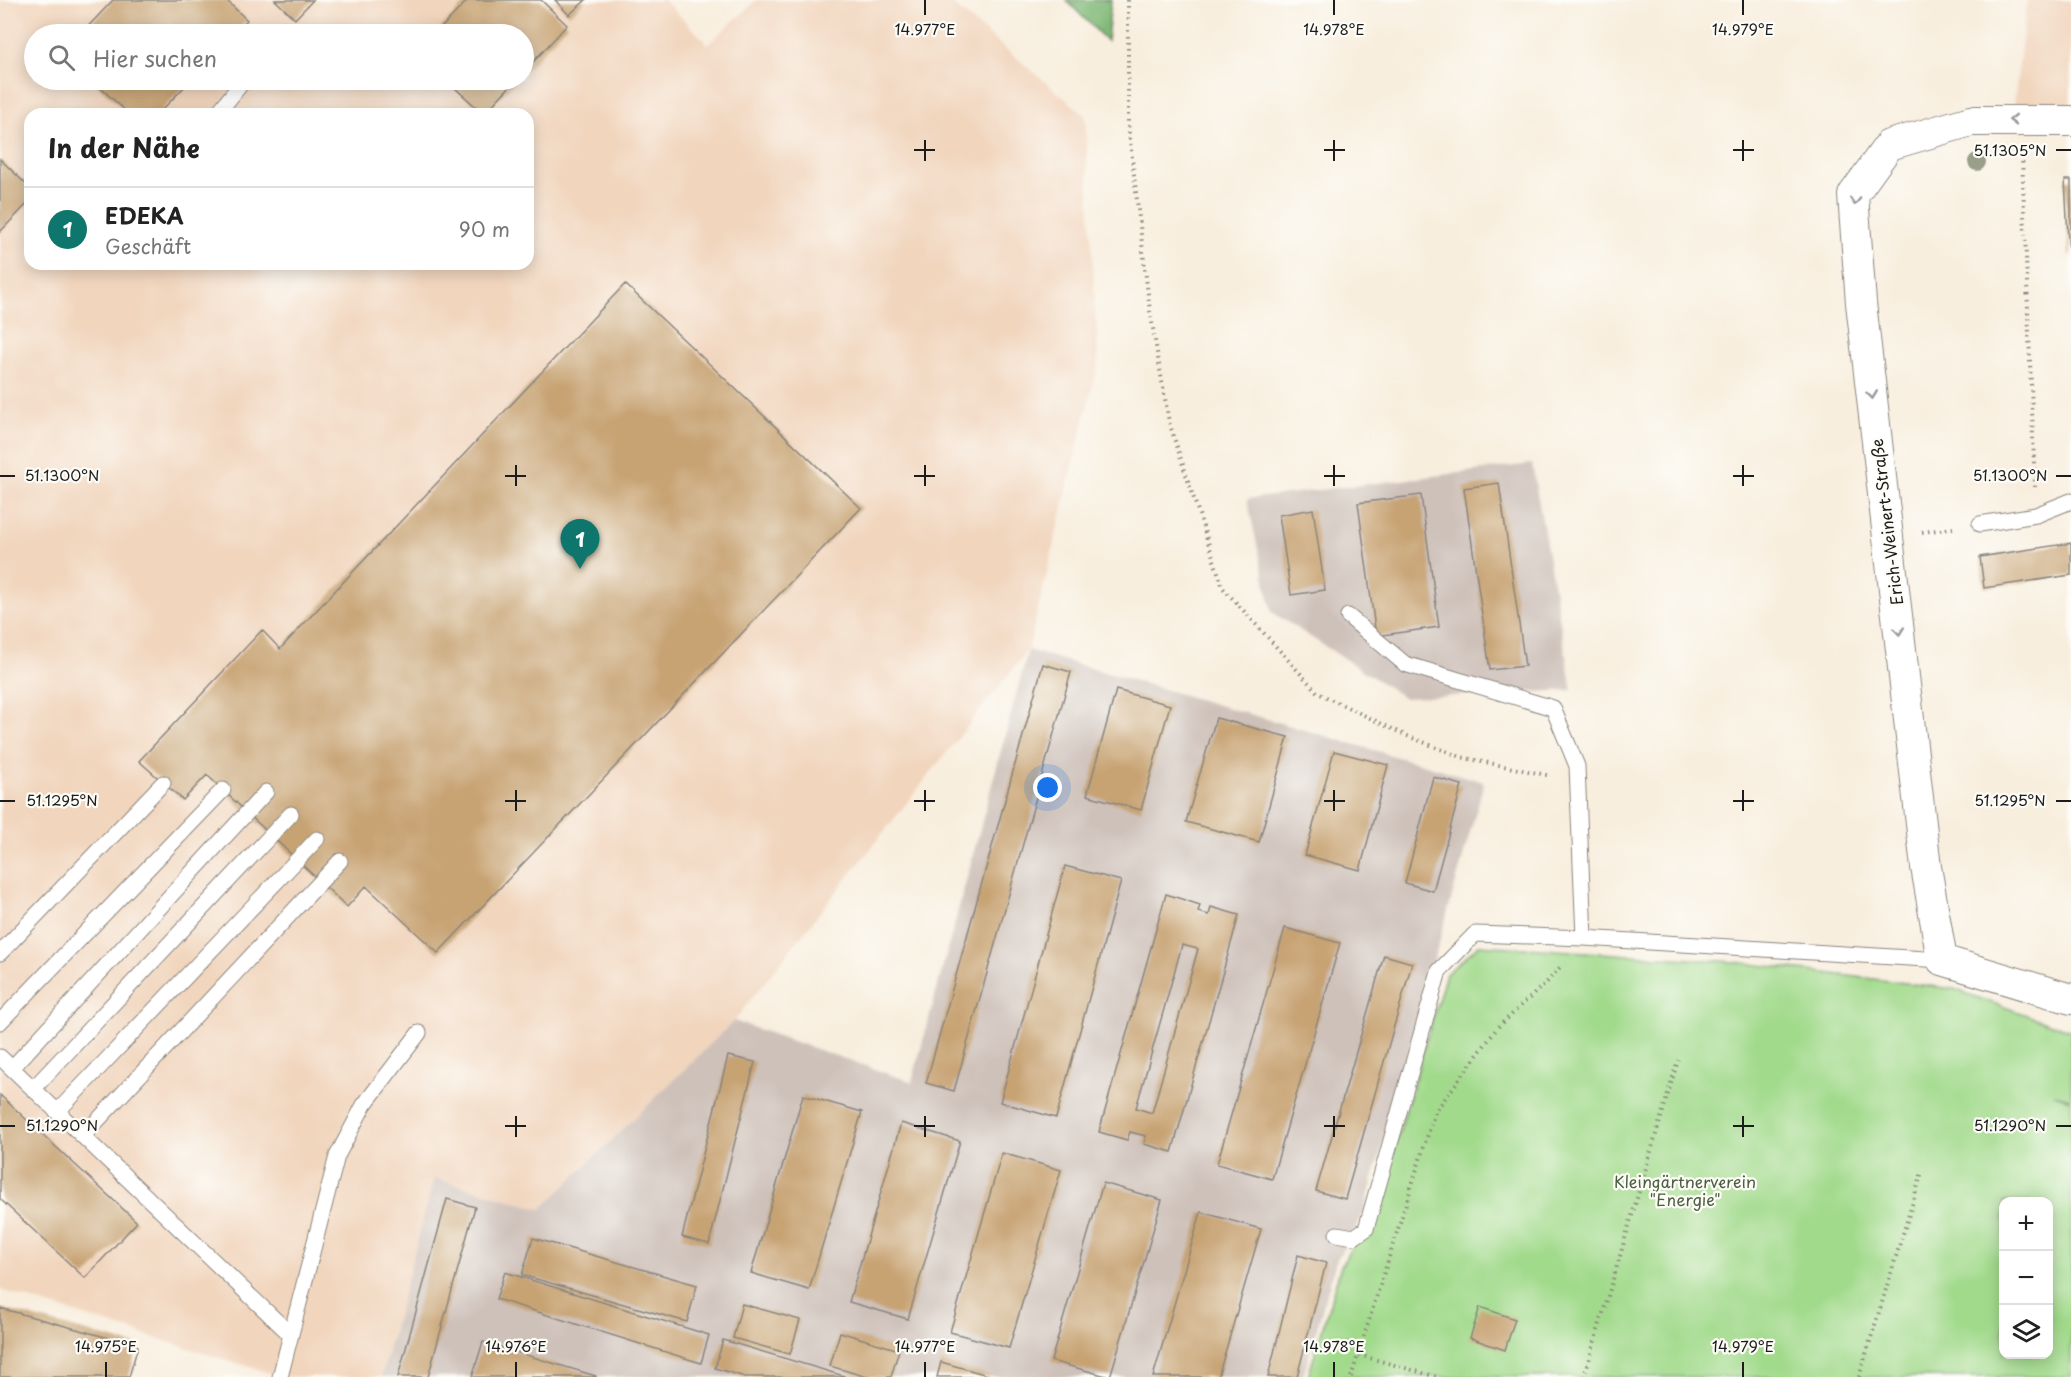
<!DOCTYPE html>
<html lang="de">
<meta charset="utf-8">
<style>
body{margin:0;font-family:"Playpen Sans",sans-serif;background:#f2f2f2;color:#222}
.controls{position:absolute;right:18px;bottom:18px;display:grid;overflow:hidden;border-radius:12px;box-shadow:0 3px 15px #0003}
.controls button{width:54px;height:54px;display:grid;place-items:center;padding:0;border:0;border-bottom:2px solid #e0e0e0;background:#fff;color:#222;font:30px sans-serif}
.you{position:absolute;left:1048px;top:788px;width:21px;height:21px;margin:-15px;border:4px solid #fff;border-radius:50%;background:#1a73e8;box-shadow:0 0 0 9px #1a73e833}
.badge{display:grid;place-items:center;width:39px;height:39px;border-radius:50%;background:#0f766e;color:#fff;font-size:20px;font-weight:700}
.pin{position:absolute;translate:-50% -50px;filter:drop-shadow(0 2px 3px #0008)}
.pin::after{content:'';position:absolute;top:32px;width:21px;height:18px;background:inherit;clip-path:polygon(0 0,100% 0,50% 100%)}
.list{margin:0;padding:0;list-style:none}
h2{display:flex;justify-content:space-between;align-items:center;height:78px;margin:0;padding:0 24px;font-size:26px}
h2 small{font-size:20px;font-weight:400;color:#767676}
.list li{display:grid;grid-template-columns:39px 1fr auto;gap:18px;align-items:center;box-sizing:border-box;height:84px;padding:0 24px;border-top:2px solid #e0e0e0}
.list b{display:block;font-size:22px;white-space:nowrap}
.list p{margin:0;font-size:20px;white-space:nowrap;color:#767676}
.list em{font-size:20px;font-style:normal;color:#767676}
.icon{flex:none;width:33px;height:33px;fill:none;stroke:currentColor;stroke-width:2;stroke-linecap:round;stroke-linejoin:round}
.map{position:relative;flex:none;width:2071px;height:1377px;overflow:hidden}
.search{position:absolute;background:#fff;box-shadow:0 3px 15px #0003;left:24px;top:24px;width:510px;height:66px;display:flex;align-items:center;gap:15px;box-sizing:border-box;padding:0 21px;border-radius:33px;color:#767676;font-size:22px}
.panel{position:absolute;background:#fff;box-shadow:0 3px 15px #0003;left:24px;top:108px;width:510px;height:162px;border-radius:18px}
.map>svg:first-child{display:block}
.built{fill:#f1d5bd;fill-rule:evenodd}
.industrial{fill:#cec1ba}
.green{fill:#a2da8c;stroke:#5f7b54;stroke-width:1.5;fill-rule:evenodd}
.forest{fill:#81ba78;stroke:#4e6b4a;stroke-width:1.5}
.building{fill:#c7a373;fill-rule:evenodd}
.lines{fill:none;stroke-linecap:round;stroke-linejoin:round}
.service-casing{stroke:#8a857d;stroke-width:17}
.minor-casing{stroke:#8a857d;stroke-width:32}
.path{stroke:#8a857d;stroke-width:4;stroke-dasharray:1.5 4.5;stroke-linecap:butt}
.service{stroke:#fff;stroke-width:15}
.minor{stroke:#fff;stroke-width:30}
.tree{fill:#999f89}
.oneway{stroke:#999}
.ticks{fill:none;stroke:#1c1c1c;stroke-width:2}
.labels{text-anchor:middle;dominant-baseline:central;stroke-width:4.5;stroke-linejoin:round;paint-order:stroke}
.street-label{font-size:16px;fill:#1c1c1c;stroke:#fdfcf7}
.park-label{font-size:16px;fill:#4b5e43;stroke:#fdfcf7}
.ticks-label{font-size:15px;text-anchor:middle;fill:#1c1c1c;stroke:#fdfcf7;stroke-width:4.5;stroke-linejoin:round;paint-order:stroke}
</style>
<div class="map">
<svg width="2071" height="1377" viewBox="0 0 2071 1377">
<rect width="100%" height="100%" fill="#fdfcf7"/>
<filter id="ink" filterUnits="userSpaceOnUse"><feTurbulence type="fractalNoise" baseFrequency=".0167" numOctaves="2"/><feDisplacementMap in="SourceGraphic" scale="12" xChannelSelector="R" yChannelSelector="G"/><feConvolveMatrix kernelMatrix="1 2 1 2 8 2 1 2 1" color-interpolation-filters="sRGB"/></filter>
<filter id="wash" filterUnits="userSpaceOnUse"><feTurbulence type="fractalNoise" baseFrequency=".008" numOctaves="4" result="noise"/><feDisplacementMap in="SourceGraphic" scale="24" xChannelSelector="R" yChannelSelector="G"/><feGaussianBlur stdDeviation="1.35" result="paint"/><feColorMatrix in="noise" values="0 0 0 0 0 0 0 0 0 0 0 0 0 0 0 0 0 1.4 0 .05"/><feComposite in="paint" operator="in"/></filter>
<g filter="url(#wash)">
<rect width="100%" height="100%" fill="#f8eede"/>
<path class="built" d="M0 0H664L708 44 757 0H947L1085 115 1098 364 1028 650 734 1021 541 1209 434 1178 381 1377H282L0 1290ZM34 34H524V80H34ZM30 114H528V264H30Z
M2027 0H2071V105L2014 104Z"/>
<path class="industrial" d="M1532 464 1572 690 1405 698 1272 612 1247 499Z
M1028 650 1484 782 1363 1215 1336 1261 1303 1377H381L434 1178 541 1209 734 1021 912 1082Z"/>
<path class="green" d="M1479 945 1735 962 1954 989 2071 1031V1098L2054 1094 2071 1100V1377H1308L1341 1266 1355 1241 1370 1231 1446 974ZM2004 1202H2048V1354H2004Z"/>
<path class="forest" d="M1066 0H1111L1107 41Z"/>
<g id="blocks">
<path class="building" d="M113 0H226L247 20 233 34H81Z
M275 0H313L295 19Z
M468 0H541L567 25 524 72V34H435Z
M555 0H586L569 15Z
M92 80H191L158 114H129Z
M446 80H516L484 114Z
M0 159 30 188V201L0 232Z
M2065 180H2071V256H2069Z
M625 284 861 508 438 953 366 886 347 907 207 775 183 800 139 761 262 630 280 649Z
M1499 483 1525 666 1490 670 1464 488Z
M1421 495 1439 627 1376 636 1358 503Z
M1313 509 1325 590 1291 595 1279 515Z
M2071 543V575L1984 588 1980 557Z
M1043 664 1071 672 954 1091 926 1083Z
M1116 690 1170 705 1141 810 1087 795Z
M1216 718 1288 737 1259 842 1186 822Z
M1334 751 1388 765 1360 870 1305 855Z
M1433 777 1462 785 1433 891 1405 883Z
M1065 866 1121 881 1056 1118 1000 1102Z
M1166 894 1200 905 1198 912 1209 915 1211 907 1239 915 1172 1152 1144 1144 1146 1136 1130 1132 1127 1140 1099 1132ZM1182 945 1198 949 1152 1113 1136 1108Z
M1285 928 1340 943 1272 1179 1217 1164Z
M1384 955 1412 963 1345 1199 1316 1191Z
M728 1056 755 1062 709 1244 682 1237Z
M0 1095 137 1222 85 1278 0 1199Z
M803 1095 862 1112 809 1290 751 1273Z
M901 1123 960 1141 908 1319 849 1302Z
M1002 1153 1061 1170 1009 1348 950 1332Z
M1103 1183 1162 1200 1110 1377 1051 1361Z
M447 1199 475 1207 428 1377H398Z
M1201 1212 1261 1229 1218 1377H1153Z
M533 1238 697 1285 687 1322 522 1275Z
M1298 1255 1326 1263 1297 1377H1268Z
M505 1272 709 1335 701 1363 496 1299Z
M742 1304 800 1320 790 1354 733 1338Z
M1480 1307 1515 1319 1505 1350 1470 1338Z
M0 1308 138 1346 129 1377H0Z
M840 1332 899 1350 891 1377H867L830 1366Z
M723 1340 844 1376V1377H745L715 1368Z
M483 1342 596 1376V1377H472Z
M941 1362 991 1376 990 1377H937Z"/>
</g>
</g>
<g filter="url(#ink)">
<use href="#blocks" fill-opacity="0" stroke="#8a857d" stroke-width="1.5"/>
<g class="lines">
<g class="service-casing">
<path id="service" d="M217 114 244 80
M1980 524 2036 515 2071 501
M1348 616 1405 664 1553 708 1577 766 1584 938
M0 953 163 783
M0 1022 223 790
M0 1057 291 1335
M12 1068 266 792
M33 1089 291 814
M57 1112 317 839
M83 1136 340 861
M1337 1234 1354 1237 1366 1229 1439 971 1475 934 1584 938 1942 960
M280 1377 337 1156 364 1105 419 1033"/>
</g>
<g class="minor-casing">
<path id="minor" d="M2071 121H1971L1889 145 1853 195 1861 303 1926 867 1942 960 2071 999"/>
</g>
<path class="path" d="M1128 0V124L1150 311 1169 422 1223 588 1318 693 1405 735 1461 757 1551 776
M2022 156 2035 487
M1922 532 1953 528
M1359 1355 1437 1377
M1351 1377 1435 1112 1498 1027 1547 982 1562 965
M1584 1377 1678 1060
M1859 1377 1922 1172"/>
<use href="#service" class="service"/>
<use href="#minor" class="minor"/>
</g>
<circle class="tree" cx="1977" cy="162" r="9"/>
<defs><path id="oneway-chevron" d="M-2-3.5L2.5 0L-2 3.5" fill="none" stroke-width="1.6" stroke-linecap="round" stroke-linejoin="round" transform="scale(1.5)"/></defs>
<g class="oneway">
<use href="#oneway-chevron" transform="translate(2013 120) rotate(179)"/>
<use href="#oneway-chevron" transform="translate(1855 201) rotate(93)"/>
<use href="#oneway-chevron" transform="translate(1872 395) rotate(83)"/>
<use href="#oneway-chevron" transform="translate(1899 631) rotate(84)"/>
</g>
</g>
<path class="ticks" d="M925 0V15M1334 0V15M1743 0V15M925 140V161M1334 140V161M1743 140V161M914 150H935M1324 150H1345M1733 150H1754M2056 150H2071M516 465V486M925 465V486M1334 465V486M1743 465V486M0 476H15M505 476H526M914 476H935M1324 476H1345M1733 476H1754M2056 476H2071M516 790V811M925 790V811M1334 790V811M1743 790V811M0 801H15M505 801H526M914 801H935M1324 801H1345M1733 801H1754M2056 801H2071M516 1116V1137M925 1116V1137M1334 1116V1137M1743 1116V1137M0 1126H15M505 1126H526M914 1126H935M1324 1126H1345M1733 1126H1754M2056 1126H2071M106 1362V1377M516 1362V1377M925 1362V1377M1334 1362V1377M1743 1362V1377"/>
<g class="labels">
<g class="street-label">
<text transform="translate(1886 522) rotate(-97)">Erich-Weinert-Straße</text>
</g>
<g class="park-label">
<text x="1685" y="1181">Kleingärtnerverein<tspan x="1685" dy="18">"Energie"</tspan></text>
</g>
</g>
<g class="ticks-label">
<text x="925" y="35">14.977°E</text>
<text x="1334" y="35">14.978°E</text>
<text x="1743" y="35">14.979°E</text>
<text x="2010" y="156">51.1305°N</text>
<text x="62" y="481">51.1300°N</text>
<text x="2010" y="481">51.1300°N</text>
<text x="62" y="806">51.1295°N</text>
<text x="2010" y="806">51.1295°N</text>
<text x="62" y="1131">51.1290°N</text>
<text x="2010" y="1131">51.1290°N</text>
<text x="106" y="1352">14.975°E</text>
<text x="516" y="1352">14.976°E</text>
<text x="925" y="1352">14.977°E</text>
<text x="1334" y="1352">14.978°E</text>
<text x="1743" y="1352">14.979°E</text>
</g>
</svg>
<div class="controls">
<button>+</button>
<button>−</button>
<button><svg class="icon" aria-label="layers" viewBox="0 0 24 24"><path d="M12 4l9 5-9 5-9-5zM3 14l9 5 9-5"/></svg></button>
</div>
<div class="you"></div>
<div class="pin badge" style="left:580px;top:569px">1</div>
<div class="search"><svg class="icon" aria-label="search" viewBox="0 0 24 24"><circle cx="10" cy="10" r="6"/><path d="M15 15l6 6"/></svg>Hier suchen</div>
<section class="panel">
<h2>In der Nähe<small></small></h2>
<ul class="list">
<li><span class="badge">1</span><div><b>EDEKA</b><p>Geschäft</p></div><em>90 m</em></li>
</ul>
</section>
</div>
